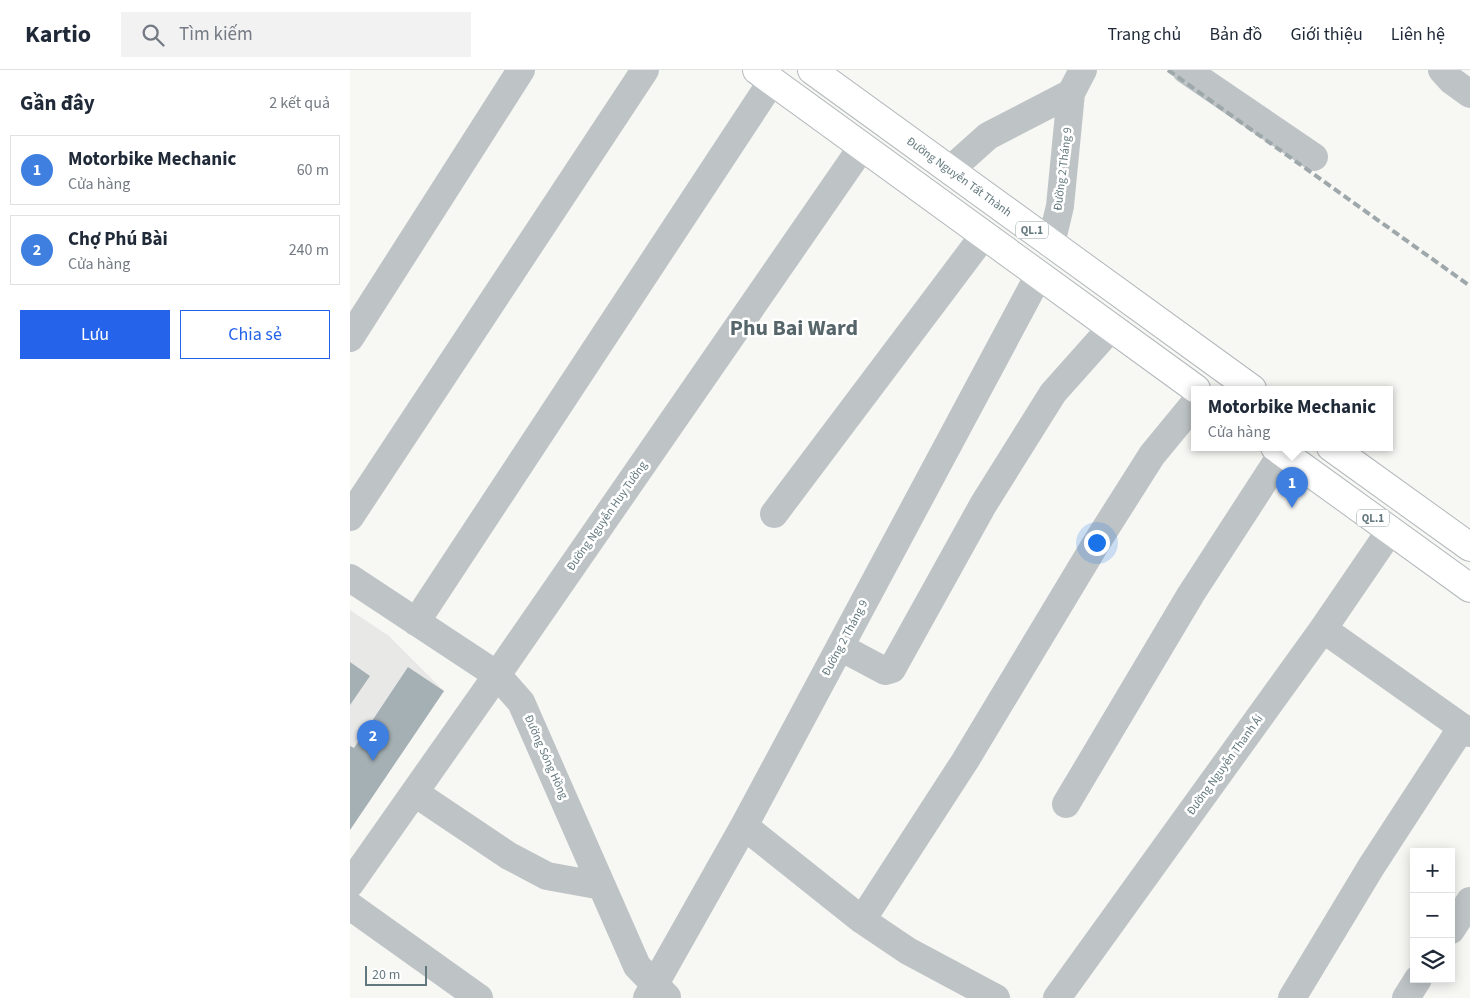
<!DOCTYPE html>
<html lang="vi">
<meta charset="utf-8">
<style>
body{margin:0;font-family:"Source Sans 3",sans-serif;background:#f2f2f3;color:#1f2937}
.controls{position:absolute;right:15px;bottom:15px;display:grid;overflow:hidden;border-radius:0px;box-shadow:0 2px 12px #0003}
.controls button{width:45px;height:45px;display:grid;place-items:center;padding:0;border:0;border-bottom:1px solid #e0e1e3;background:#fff;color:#1f2937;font:25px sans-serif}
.scale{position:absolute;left:15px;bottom:12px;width:62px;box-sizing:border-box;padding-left:5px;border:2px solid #63787e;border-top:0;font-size:14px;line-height:18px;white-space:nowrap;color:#63787e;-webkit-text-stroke:4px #fff;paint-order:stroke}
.you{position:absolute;left:746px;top:472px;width:18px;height:18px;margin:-12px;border:4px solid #fff;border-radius:50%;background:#1a73e8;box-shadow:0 0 0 8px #1a73e833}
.badge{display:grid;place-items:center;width:32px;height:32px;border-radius:50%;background:#2563eb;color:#fff;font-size:16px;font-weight:700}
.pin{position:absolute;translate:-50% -41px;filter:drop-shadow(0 1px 2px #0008)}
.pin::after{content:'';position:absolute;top:26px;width:18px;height:15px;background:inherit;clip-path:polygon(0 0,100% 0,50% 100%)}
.popup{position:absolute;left:841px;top:316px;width:202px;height:65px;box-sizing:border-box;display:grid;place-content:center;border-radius:0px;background:#fff;filter:drop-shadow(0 1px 4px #0005);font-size:16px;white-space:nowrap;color:#747a83}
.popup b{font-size:19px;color:#1f2937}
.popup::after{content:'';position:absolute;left:50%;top:100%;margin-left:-10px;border:10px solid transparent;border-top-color:#fff}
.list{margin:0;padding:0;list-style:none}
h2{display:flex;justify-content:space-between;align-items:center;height:65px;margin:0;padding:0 20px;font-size:21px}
h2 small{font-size:16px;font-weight:400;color:#747a83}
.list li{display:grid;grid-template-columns:32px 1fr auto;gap:15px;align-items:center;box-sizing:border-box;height:70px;margin:0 10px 10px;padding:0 10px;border:1px solid #e0e1e3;border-radius:0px}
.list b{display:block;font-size:19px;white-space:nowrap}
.list p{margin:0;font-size:16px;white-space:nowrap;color:#747a83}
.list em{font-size:16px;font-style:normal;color:#747a83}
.actions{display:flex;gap:10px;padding:15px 20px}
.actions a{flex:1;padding:11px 0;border:1px solid #2563eb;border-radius:0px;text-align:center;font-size:18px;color:#2563eb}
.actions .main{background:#2563eb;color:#fff}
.icon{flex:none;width:28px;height:28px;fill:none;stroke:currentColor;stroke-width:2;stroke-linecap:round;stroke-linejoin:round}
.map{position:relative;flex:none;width:1120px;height:928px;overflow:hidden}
header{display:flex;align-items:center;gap:30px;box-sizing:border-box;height:70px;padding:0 25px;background:#fff;border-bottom:1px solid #e0e1e3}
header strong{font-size:24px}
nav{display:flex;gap:28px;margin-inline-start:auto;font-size:18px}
.search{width:350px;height:45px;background:#f2f2f3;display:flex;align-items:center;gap:12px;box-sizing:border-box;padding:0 18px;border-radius:0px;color:#747a83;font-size:19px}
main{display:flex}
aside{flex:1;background:#fff}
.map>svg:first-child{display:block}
.built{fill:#e8e8e7}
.building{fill:#a5b0b4}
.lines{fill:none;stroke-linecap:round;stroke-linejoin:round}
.major-casing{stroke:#b2b8bb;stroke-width:30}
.minor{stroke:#bec4c6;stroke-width:28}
.major{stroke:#fff;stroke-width:28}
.rail{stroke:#9ea8ab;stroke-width:4;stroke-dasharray:8 4;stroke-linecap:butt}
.labels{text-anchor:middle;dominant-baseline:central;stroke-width:5;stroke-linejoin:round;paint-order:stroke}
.shield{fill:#fff;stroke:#92a0a5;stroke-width:1}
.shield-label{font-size:11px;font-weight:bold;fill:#63787e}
.street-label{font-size:12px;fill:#63787e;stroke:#fff}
.town-label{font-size:22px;font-weight:bold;fill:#556569;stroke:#fff}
</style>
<header>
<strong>Kartio</strong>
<div class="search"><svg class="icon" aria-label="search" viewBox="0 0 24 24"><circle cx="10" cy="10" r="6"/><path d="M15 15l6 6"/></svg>Tìm kiếm</div>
<nav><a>Trang chủ</a><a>Bản đồ</a><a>Giới thiệu</a><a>Liên hệ</a></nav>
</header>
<main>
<aside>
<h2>Gần đây<small>2 kết quả</small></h2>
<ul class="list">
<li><span class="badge" style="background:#3f7fe0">1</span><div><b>Motorbike Mechanic</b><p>Cửa hàng</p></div><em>60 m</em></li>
<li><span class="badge" style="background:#3f7fe0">2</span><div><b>Chợ Phú Bài</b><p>Cửa hàng</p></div><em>240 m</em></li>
</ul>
<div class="actions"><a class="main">Lưu</a><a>Chia sẻ</a></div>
</aside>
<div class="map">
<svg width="1120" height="928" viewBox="0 0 1120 928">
<rect width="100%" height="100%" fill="#f7f7f4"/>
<path class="built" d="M0 540 39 566 94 621 0 760Z"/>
<path class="building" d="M0 592 20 606 0 635Z
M58 597 94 621 0 760V676L4 678Z"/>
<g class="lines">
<g class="major-casing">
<path id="major" d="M407 0 846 319
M462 0 902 319
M925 377 1120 518
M981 377 1120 477"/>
</g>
<path class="minor" d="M836 0 964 87
M1092 0 1102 11 1120 24
M600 100 638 66 721 23
M701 174 710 136 721 23 733 0
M0 268 171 0
M424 444 634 165
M0 447 295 0
M0 508 147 605 171 632 287 896 317 927
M66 552 422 11
M973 559 1120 663
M490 577 535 601 542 599 633 435 703 323 761 258
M65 723 159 786 197 806 252 816
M716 734 841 524 933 382
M394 756 512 850 558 881 646 928
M0 814 147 605 512 77
M0 836 129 928
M512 850 615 691 745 475 802 385 844 334
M1101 860 1120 831
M297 928 394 756 689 205
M707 928 973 559 1040 461
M942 928 1021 797 1112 657
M1056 928 1068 909"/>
<use href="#major" class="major"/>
<path class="rail" d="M818 0 1120 216"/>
</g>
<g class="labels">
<g class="shield">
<rect x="666" y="151.5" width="32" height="17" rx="4"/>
<rect x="1007" y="439.5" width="32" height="17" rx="4"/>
</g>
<g class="shield-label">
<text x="682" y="160">QL.1</text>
<text x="1023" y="448">QL.1</text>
</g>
<g class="street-label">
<text transform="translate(713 99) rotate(-83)">Đường 2 Tháng 9</text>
<text transform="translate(609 107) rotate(36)">Đường Nguyễn Tất Thành</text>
<text transform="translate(257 446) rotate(-55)">Đường Nguyễn Huy Tưởng</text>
<text transform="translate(495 568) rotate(-62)">Đường 2 Tháng 9</text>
<text transform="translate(196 687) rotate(66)">Đường Sóng Hồng</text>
<text transform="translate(875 695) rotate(-54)">Đường Nguyễn Thanh Ái</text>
</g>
<g class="town-label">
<text x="444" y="258">Phu Bai Ward</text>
</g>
</g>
</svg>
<div class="controls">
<button>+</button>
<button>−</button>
<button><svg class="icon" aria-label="layers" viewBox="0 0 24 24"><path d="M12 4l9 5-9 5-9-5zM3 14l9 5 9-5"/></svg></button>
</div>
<div class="scale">20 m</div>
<div class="you"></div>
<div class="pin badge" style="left:942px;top:438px;background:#3f7fe0">1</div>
<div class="popup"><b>Motorbike Mechanic</b>Cửa hàng</div>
<div class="pin badge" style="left:23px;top:691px;background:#3f7fe0">2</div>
</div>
</main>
